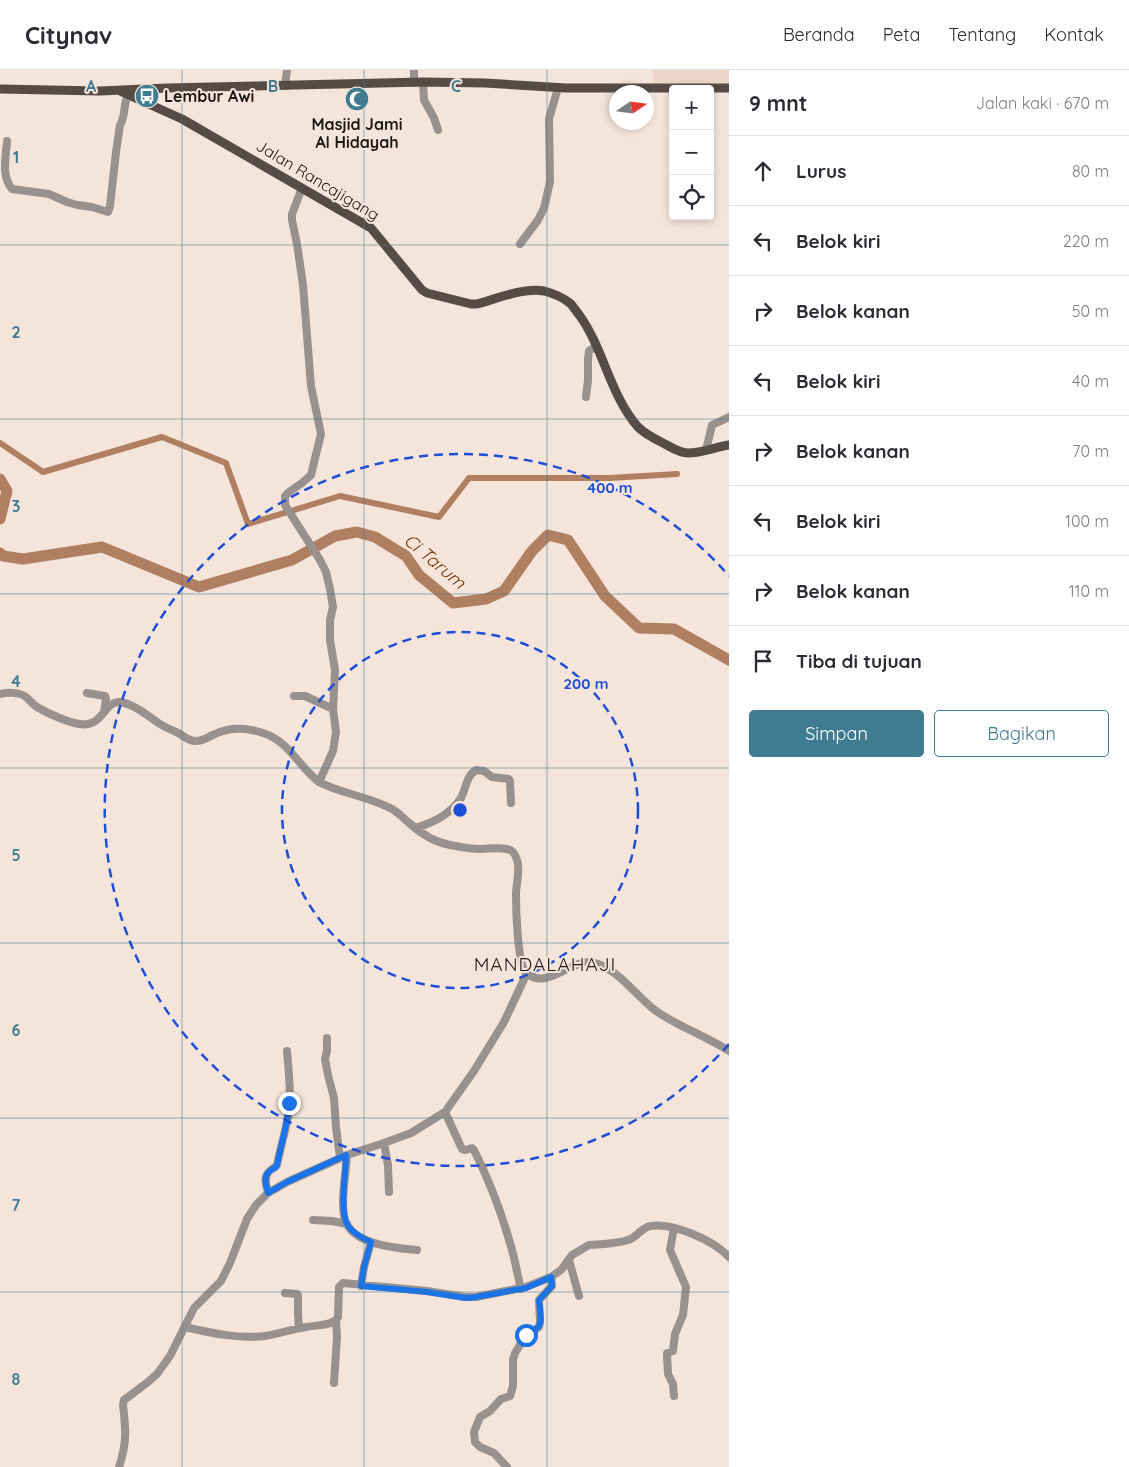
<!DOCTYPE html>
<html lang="id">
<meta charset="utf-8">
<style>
body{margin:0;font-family:Quicksand,sans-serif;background:#f7f7f7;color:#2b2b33}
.controls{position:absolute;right:15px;top:15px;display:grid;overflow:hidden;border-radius:5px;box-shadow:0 2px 8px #0003}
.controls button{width:45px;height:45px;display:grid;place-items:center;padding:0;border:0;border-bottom:1px solid #e1e1e2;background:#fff;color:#2b2b33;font:25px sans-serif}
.compass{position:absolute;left:609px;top:15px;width:45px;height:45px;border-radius:50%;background:#fff;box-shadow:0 2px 8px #0003;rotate:77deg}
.stop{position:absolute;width:15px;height:15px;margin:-11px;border:4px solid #1a73e8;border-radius:50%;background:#fff}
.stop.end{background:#1a73e8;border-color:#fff;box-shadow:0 1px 5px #0008}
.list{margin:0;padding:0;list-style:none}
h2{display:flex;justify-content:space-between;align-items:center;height:65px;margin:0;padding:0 20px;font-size:21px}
h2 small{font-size:16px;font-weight:400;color:#7c7c81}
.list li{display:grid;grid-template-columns:32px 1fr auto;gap:15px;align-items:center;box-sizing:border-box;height:70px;padding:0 20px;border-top:1px solid #e1e1e2}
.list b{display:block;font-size:19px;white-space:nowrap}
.list em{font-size:16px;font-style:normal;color:#7c7c81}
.actions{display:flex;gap:10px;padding:15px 20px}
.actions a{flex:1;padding:11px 0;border:1px solid #3f7c92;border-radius:5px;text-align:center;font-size:18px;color:#3f7c92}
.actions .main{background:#3f7c92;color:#fff}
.icon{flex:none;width:28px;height:28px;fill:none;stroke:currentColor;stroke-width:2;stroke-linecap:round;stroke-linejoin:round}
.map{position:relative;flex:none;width:729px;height:1397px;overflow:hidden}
header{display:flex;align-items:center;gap:30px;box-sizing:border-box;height:70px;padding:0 25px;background:#fff;border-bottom:1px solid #e1e1e2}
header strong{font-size:24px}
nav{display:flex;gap:28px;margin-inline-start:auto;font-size:18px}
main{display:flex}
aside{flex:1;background:#fff}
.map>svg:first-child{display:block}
.built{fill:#edd6c8}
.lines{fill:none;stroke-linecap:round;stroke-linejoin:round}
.canal{stroke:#b07e60;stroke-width:6}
.river{stroke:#b07e60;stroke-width:11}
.minor{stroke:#98918d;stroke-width:8}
.major{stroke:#574c45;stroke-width:9}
.route{stroke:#1a73e8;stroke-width:6}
.grid{fill:none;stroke:#3f7c92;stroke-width:1;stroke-opacity:0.55}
.ring{fill:none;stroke:#1d4ed8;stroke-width:2.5;stroke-dasharray:9 6}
.labels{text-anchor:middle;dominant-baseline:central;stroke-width:4;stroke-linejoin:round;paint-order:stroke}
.poi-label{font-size:16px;font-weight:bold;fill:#1d1814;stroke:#f4e4da;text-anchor:start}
.street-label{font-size:16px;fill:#1d1814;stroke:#f4e4da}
.water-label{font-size:18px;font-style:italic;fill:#793a07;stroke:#f4e4da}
.quarter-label{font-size:19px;letter-spacing:1px;fill:#1d1814;stroke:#f4e4da}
.grid-label{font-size:16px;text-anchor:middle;font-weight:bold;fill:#3f7c92;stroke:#f4e4da;stroke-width:4;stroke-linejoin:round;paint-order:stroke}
.centre{fill:#1d4ed8;stroke:#f4e4da;stroke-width:2.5}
.ring-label{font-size:15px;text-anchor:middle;font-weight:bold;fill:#1d4ed8;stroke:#f4e4da;stroke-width:4;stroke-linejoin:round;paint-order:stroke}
</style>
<header>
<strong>Citynav</strong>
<nav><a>Beranda</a><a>Peta</a><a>Tentang</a><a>Kontak</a></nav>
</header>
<main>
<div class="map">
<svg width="729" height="1397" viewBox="0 0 729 1397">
<rect width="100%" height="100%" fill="#f4e4da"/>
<path class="built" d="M653 0H729V14L653 13Z"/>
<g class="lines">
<path class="canal" d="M0 373 43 402 162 367 226 393 248 454 340 426 439 447 469 408H610L677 404"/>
<path class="river" d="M0 409 7 421 0 449
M0 483 3 486 23 489 102 477 199 517 292 490 335 466 357 462 375 467 406 486 419 505 453 533 486 529 504 521 532 481 548 465 568 470 605 526 639 558 674 559 729 590"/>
<path class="minor" d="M423 12 424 30 434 48 438 60
M414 13V0
M285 16 287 0
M7 71C6 87 1 106 12 119L49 124 67 132 77 135 92 137 108 142 110 136 116 82 120 55C126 46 123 34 128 25
M520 174 538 150 544 138 550 112 549 49 558 18
M586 327 588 310V289L589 281 596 276
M706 380 712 355 729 347
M87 623 105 626 106 629 104 642
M0 624C8 622 19 622 26 627 30 630 32 634 37 637 47 643 67 652 79 654 104 658 103 631 120 632 134 634 148 646 160 654 166 658 173 660 180 664 184 667 189 670 194 671 202 672 208 667 215 664 230 657 248 658 263 663 289 671 299 697 319 712L333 681 336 662 333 639 335 600 330 570V550L333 537 330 519 326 502 320 490 285 435V426L289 422 302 413 311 405 321 364 311 316 303 215 297 174 292 150V144L302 118
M294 626H305L333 639
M319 712C342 724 367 726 390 738 397 741 402 747 408 752 420 763 433 772 450 775 460 777 470 779 480 779 489 779 498 777 506 779 509 779 511 780 513 782 522 793 517 810 516 822 516 837 517 896 527 904 551 921 573 884 598 894 622 903 636 926 656 941 679 957 706 966 729 981
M415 758C433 753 450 745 461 728 466 719 466 706 476 700L484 701 492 707 509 709 510 711 511 733
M327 968V981L325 989 328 1005 334 1028 336 1057 340 1088
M445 1042 462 1079 465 1080 472 1078 474 1080C489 1110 501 1141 510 1173 515 1188 517 1204 521 1219
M384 1073 388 1095 389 1122
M347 1085C346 1103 340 1133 345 1150 353 1175 396 1178 417 1180
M268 1123C267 1117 263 1109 268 1103 270 1099 274 1099 277 1095 280 1080 284 1066 287 1052 292 1029 289 1004 287 981
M313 1150 332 1151 347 1154
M674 1158 670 1180 686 1217 683 1245 675 1264 673 1281 667 1283V1285L668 1304 673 1314 674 1326
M569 1190 579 1226
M361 1216 364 1197 371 1172
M285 1223 297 1224 298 1225V1245L299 1258
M185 1257C211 1263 238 1269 265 1266 279 1264 292 1259 306 1257 316 1255 333 1256 338 1247L339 1217 343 1213 427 1221 465 1227H476L526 1217 551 1207 561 1200 572 1185 589 1175C602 1174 616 1174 628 1170 637 1168 641 1157 651 1156 674 1153 713 1170 729 1187
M334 1313 337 1267 336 1251
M119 1397C127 1373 126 1360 123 1335L124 1330 148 1312 157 1304 170 1286 194 1238 221 1211 230 1193 247 1149 256 1135 268 1123 287 1112 347 1085 384 1073 411 1063 445 1042 474 1001 504 952 527 903
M507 1397 494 1383 480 1377 475 1372 474 1362 480 1347 490 1341 501 1329 510 1326 513 1316V1290L515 1283 526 1265 539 1257 540 1252 539 1230 552 1216 551 1207"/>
<path class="major" d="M0 19 100 21 167 18 423 12 485 13 566 18H729
M120 21 182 49 371 158 422 220 427 223 471 234H477C496 229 524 217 544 221 552 223 564 228 571 234 574 238 577 242 580 246 604 280 610 325 638 357 645 364 655 369 663 373 671 377 679 383 688 383 701 383 716 377 729 375"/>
</g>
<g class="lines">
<path class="route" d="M289 1033C288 1054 281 1074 277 1095L276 1097C262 1104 265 1110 268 1123L287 1112 346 1085C346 1102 339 1142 348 1156 354 1164 362 1168 371 1172L364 1197 361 1216 427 1222 466 1228 476 1227 526 1218 551 1207 552 1216 539 1230C539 1237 544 1253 537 1258 534 1261 530 1262 526 1265"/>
</g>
<path class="grid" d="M182 0V1397M364 0V1397M547 0V1397M0 175H729M0 349H729M0 524H729M0 698H729M0 873H729M0 1048H729M0 1222H729"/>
<g class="ring">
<circle cx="460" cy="740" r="178"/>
<path d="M729 974A356 356 0 1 1 729 506"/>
</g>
<defs>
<g id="bus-disc" transform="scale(1.25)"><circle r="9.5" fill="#3f7c92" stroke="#f4e4da"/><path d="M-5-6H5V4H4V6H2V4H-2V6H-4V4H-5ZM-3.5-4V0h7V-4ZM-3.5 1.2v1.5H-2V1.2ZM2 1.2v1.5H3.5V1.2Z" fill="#fff"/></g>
<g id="mosque-disc" transform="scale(1.25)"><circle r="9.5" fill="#3f7c92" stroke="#f4e4da"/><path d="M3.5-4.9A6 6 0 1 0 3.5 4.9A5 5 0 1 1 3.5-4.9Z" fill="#fff"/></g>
</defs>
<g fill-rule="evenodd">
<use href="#bus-disc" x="147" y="26"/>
<use href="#mosque-disc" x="357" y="29"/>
</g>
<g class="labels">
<g class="poi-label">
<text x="164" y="26">Lembur Awi</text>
<text x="357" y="54" text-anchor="middle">Masjid Jami<tspan x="357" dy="18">Al Hidayah</tspan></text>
</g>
<g class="street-label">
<text transform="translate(318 110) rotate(31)">Jalan Rancajigang</text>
</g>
<g class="water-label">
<text transform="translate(435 491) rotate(40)">Ci Tarum</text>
</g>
<g class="quarter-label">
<text x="545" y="894">MANDALAHAJI</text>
</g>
</g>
<g class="grid-label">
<text x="91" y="22">A</text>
<text x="273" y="22">B</text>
<text x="456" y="22">C</text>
<text x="16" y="93">1</text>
<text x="16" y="268">2</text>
<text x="16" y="442">3</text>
<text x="16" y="617">4</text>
<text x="16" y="791">5</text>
<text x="16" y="966">6</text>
<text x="16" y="1141">7</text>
<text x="16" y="1315">8</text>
</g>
<circle cx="460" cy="740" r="8" class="centre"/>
<g class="ring-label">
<text x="610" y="423">400 m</text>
<text x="586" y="619">200 m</text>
</g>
</svg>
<div class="controls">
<button>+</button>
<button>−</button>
<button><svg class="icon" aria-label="locate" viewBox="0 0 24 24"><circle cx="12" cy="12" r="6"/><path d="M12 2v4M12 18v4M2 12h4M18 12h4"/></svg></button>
</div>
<svg class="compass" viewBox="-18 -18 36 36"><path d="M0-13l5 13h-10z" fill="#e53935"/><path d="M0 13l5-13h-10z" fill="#7c7c81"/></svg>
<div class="stop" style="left:526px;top:1265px"></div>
<div class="stop end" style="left:289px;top:1033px"></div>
</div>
<aside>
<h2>9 mnt<small>Jalan kaki · 670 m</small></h2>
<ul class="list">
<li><svg class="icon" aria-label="ahead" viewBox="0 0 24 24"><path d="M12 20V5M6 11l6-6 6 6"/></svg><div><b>Lurus</b></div><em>80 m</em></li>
<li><svg class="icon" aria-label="left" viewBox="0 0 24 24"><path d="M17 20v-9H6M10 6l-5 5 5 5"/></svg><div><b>Belok kiri</b></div><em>220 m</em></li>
<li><svg class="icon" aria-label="right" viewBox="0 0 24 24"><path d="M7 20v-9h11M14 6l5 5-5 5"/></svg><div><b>Belok kanan</b></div><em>50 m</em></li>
<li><svg class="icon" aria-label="left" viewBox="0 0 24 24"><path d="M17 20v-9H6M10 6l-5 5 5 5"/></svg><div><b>Belok kiri</b></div><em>40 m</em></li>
<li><svg class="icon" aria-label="right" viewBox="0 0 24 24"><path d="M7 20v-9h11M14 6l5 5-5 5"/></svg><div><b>Belok kanan</b></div><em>70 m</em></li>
<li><svg class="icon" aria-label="left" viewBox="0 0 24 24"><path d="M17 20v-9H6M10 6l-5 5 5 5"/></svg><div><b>Belok kiri</b></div><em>100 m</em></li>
<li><svg class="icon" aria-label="right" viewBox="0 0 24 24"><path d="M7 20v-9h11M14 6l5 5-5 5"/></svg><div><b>Belok kanan</b></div><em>110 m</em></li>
<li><svg class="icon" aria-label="arrive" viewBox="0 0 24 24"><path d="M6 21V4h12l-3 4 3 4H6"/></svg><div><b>Tiba di tujuan</b></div></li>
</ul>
<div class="actions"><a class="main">Simpan</a><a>Bagikan</a></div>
</aside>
</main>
